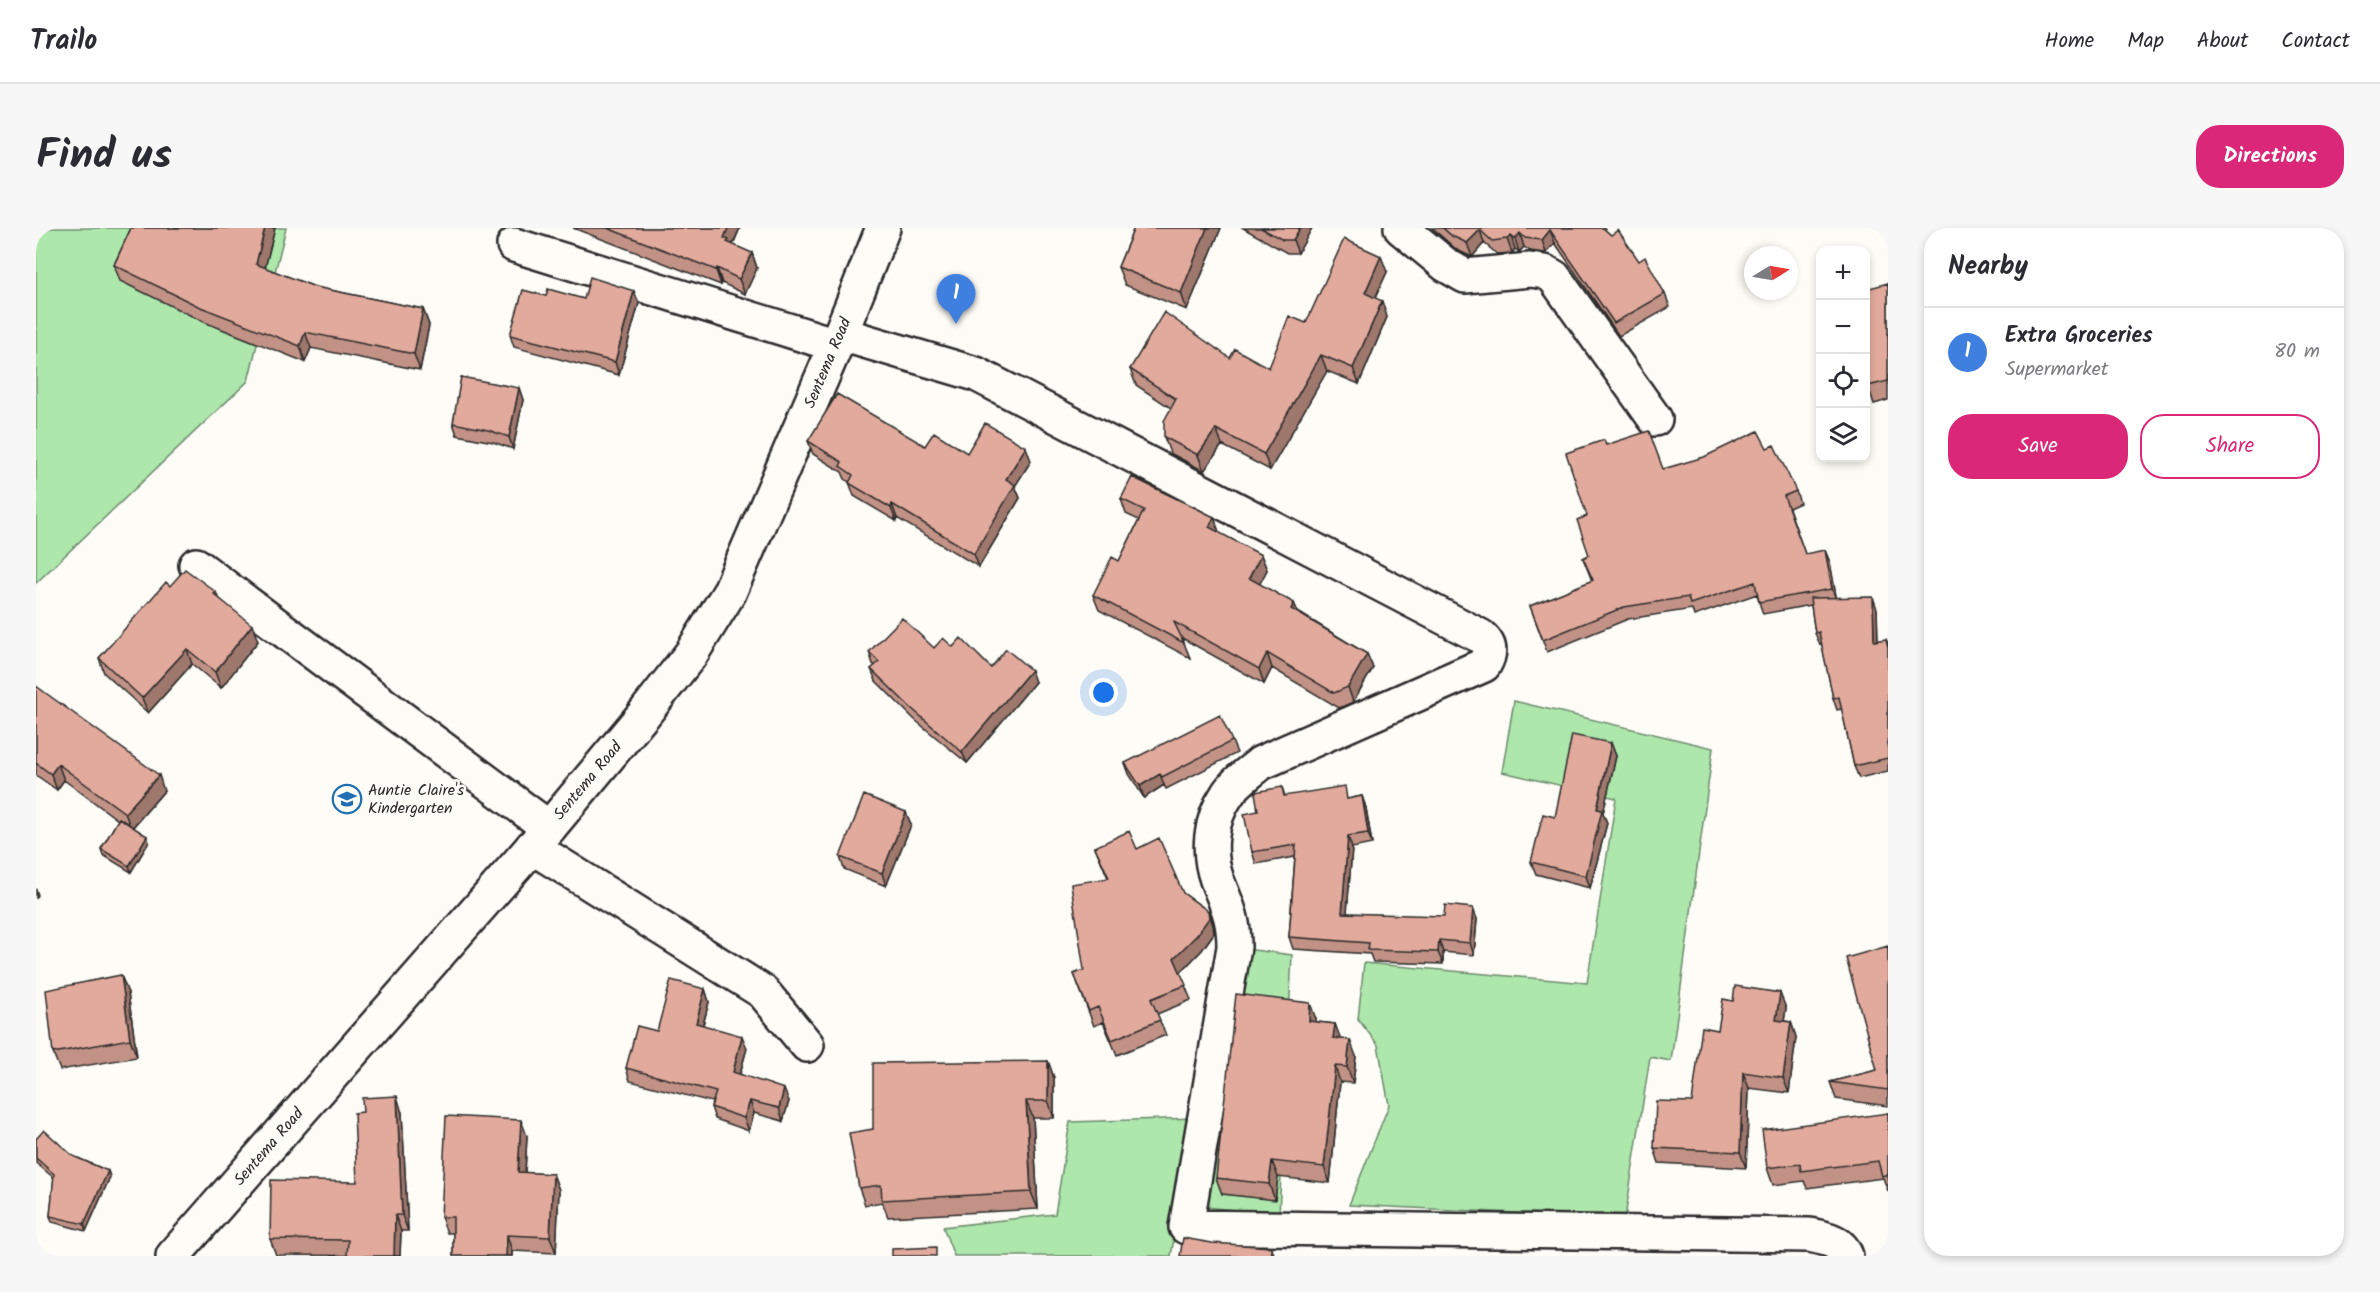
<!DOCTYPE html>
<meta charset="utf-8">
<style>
body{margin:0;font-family:Kalam,sans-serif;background:#f7f7f7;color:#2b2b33}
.controls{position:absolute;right:18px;top:18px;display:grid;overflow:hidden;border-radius:12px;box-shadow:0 3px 9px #0003}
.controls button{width:54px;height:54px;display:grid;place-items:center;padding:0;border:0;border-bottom:2px solid #e1e1e2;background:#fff;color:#2b2b33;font:30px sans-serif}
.compass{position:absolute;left:1708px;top:18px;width:54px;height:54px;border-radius:50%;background:#fff;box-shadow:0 3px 9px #0003;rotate:79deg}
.you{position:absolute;left:1068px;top:465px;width:21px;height:21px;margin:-15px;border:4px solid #fff;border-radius:50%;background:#1a73e8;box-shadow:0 0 0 9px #1a73e833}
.badge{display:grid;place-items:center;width:39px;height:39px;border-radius:50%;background:#db2777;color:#fff;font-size:20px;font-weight:700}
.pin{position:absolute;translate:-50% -50px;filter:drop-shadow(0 2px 3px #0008)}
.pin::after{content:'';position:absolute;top:32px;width:21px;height:18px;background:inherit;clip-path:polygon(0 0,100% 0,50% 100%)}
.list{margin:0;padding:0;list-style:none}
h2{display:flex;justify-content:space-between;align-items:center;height:78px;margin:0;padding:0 24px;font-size:26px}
h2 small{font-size:20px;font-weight:400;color:#7c7c81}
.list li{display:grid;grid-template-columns:39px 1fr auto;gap:18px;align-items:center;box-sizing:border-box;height:90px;padding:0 24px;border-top:2px solid #e1e1e2}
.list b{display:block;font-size:22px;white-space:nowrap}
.list p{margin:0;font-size:20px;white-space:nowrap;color:#7c7c81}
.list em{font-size:20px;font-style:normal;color:#7c7c81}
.actions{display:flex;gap:12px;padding:18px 24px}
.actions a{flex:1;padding:14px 0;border:2px solid #db2777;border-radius:24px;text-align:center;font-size:21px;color:#db2777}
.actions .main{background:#db2777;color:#fff}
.icon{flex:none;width:33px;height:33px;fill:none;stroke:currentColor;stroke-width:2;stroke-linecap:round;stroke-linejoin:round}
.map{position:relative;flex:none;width:1852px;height:1028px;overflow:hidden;border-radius:24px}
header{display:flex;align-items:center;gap:36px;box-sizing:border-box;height:84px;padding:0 30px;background:#fff;border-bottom:2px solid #e1e1e2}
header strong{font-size:28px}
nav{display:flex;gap:33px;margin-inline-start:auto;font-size:21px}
.intro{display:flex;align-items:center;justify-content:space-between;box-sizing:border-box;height:144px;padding:0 36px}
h1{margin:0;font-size:42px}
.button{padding:15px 27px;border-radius:24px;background:#db2777;color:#fff;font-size:21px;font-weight:700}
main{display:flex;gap:36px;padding:0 36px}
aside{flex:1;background:#fff;border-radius:24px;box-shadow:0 3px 9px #0003}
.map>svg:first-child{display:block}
.green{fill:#ade7ac;stroke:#6c896c;stroke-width:1.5}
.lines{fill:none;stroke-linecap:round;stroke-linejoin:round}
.street-casing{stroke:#2b2b2b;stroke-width:38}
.secondary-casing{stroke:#2b2b2b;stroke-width:38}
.street{stroke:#fdfcf7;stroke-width:33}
.secondary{stroke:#fdfcf7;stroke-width:33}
.wall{fill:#c29286;stroke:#2b2b2b;stroke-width:1.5}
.shaded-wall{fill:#9e776d;stroke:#2b2b2b;stroke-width:1.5}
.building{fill:#e2aa9c;stroke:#2b2b2b;stroke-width:1.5}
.labels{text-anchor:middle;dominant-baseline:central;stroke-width:5;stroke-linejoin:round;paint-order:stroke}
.street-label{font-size:16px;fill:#2b2b2b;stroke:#fdfcf7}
.poi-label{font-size:16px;fill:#2b2b2b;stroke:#fdfcf7;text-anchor:start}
</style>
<header>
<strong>Trailo</strong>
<nav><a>Home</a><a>Map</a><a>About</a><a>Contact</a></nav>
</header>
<div class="intro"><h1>Find us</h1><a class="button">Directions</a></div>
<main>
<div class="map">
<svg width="1852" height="1028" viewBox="0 0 1852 1028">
<rect width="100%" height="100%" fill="#fdfcf7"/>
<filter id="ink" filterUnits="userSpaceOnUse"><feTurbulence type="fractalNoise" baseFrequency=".0167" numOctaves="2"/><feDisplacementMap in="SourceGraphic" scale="12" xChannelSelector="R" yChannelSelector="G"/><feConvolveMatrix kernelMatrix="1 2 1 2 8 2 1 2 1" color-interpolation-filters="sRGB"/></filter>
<g filter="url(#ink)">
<path class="green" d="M0 0H250L212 153 0 355Z
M1478 473 1677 520 1635 833 1614 829 1589 990 1313 977 1353 877 1342 817 1322 791 1328 735 1551 755 1580 570 1466 544Z
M1209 721 1256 727 1243 987 1161 978Z
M1159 890 1135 1028H918L907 999 1019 986 1034 894Z"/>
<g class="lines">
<g class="street-casing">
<path id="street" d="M1365 0 1410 37 1429 48 1494 42 1509 44 1518 49 1619 191
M478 17 800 117
M805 106 940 146 1444 408C1455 417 1455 425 1448 437L1225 535C1213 545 1199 554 1191 567 1174 592 1171 624 1181 652 1191 678 1198 689 1198 719L1150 999 1773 1007C1788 1010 1805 1012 1810 1028
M160 337 513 600
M496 619 727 764 771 817"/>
</g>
<g class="secondary-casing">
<path id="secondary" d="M137 1028 513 600 608 486 655 426 693 365 800 117 847 0"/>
</g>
<use href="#street" class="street"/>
<use href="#secondary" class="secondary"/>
</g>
<path class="wall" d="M95 0H239L229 40 279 59 387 81 393 97 384 142 275 120 269 134 168 94 84 53 78 37Z
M537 0H704L697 17 716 25 721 40 709 66 686 55 685 57Z
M1098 0H1185L1151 82 1089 57 1082 39Z
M1207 0H1276L1262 25H1251Z
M1396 0H1567L1603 33 1629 66 1634 79 1583 108 1519 15 1510 25 1494 23 1488 19 1483 24 1479 21 1476 25 1461 26 1448 15 1436 29 1421 22Z
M1351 44 1339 70 1351 89 1323 156 1291 143 1234 242 1186 217 1168 243 1134 225 1128 209 1135 180 1100 157 1094 141 1194 130 1233 140 1270 95Z
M1852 55V172L1838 176 1832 158Z
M510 68 603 75 583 147 478 119 474 107Z
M483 160 487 172 477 221 457 214 421 207 417 195Z
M772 213 889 218 931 225 995 233 979 258 984 270 943 339 861 290 860 293 818 268 813 254 809 251 806 244 777 226Z
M1570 217 1627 241 1731 220 1760 263 1764 275 1753 280 1769 326 1794 334 1800 370 1841 381 1842 413 1850 411 1852 415V543L1823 550 1818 538 1806 481 1801 482 1797 470 1786 416 1784 417 1779 405 1775 377 1727 386 1723 374 1721 366 1658 388 1656 381 1592 391 1511 424 1494 378 1556 353 1547 330 1553 327 1551 288Z
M1085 271 1178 289 1183 305 1225 327 1231 342 1223 356 1258 375 1262 384 1331 426 1337 440 1317 474 1303 480 1236 440 1228 456 1146 410 1154 430 1063 382 1057 367 1083 333 1103 292 1090 286Z
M134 358 180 364 182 369 222 413 185 460 156 436 112 485 68 445 63 430Z
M917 419 955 440 999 454 931 535 879 492 840 453 835 441 839 438 837 436 833 424 898 420Z
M0 458 128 563 97 599 113 614 95 644 67 627 65 621 82 592 28 552 21 562 0 547Z
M1196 513 1201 525 1130 561 1128 557 1108 570 1093 546 1089 535Z
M1575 515 1580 528 1567 585 1571 595 1554 660 1500 646 1495 634 1519 589Z
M1246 559 1249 568 1313 571 1326 568 1330 580 1336 616 1316 620 1311 685 1441 691 1438 727 1407 724V736L1337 734 1334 726 1257 721 1253 709 1259 629 1220 636 1216 624 1222 583Z
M875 597 850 658 808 641 804 629Z
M1059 619 1101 621 1147 665 1172 683 1177 697 1178 705 1166 722 1144 745 1155 772 1121 786 1130 807 1081 827 1067 794 1058 798 1038 746 1048 742 1072 650Z
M1852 718V878L1800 871 1794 854 1841 842Z
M669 761 673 774 667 797 711 820 704 846 753 873 747 893 718 885 713 903 679 891 675 879 676 874 594 853 590 840 621 803Z
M92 765 101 829 24 842 17 825Z
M1750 780 1748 793 1755 794 1760 809 1753 865 1713 860 1710 940 1623 935 1618 920 1656 874 1682 802Z
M1280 791V794L1299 796 1304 811 1320 828 1317 855 1304 854 1294 955 1242 949 1239 972 1186 966 1180 950Z
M1012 833 1018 850V890H997L1002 981 852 989 846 974 829 977 823 960 837 901Z
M366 885 372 1003H365L364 1028 240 1027 234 1011 321 954Z
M1852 885V963L1847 950 1771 960 1768 953 1737 957 1731 940Z
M491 908 489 945 517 946 523 962 520 1025 476 1023V1028H417V1005H411L405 989Z
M0 911 37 928 72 943 74 949 50 1003 16 994 14 988 18 950 0 935Z"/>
<path class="shaded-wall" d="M229 0H239L226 52 220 36Z
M692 0H704L695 20 688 10Z
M1171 0H1185L1151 82 1145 65Z
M1264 0H1276L1262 25 1257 12Z
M1444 2 1448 15 1436 29 1431 15Z
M1514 2 1519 15 1510 25 1506 12Z
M1484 5 1488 19 1483 24 1479 11Z
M1475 8 1479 21 1476 25 1471 11Z
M716 25 721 40 709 66 703 51Z
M1345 28 1351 44 1334 81 1329 65Z
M681 40 686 55 685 57 680 42Z
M598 63 603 75 583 147 579 134Z
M1346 73 1351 89 1323 156 1317 140Z
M387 81 393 97 384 142 378 126Z
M269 104 275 120 269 134 264 118Z
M1285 127 1291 143 1234 242 1228 226Z
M483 160 487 172 477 221 473 209Z
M1180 201 1186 217 1168 243 1162 227Z
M990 219 995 233 979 258 984 270 943 339 938 326 970 251Z
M856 276 861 290 860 293 855 280Z
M1178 289 1183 304 1178 314 1173 299Z
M1789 322 1794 334 1801 373 1796 361Z
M1225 327 1231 342 1219 365 1213 350Z
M1837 369 1841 381 1842 425 1838 413Z
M1258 375 1264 390 1255 381Z
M216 397 222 413 185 460 179 444Z
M151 421 156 436 112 485 106 470Z
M1231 425 1236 440 1228 456 1223 441Z
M1331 426 1337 440 1317 474 1312 459Z
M995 442 999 454 931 535 926 524Z
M1575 515 1580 528 1567 585 1571 595 1554 660 1550 648 1561 581Z
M22 536 28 552 21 562 15 546Z
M1124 546 1128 557 1108 570 1104 558Z
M123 547 128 563 95 601 89 585Z
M1326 568 1330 580 1336 616 1332 605Z
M870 584 875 597 850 658 846 645Z
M111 608 113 614 95 644 93 638Z
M1312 608 1316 620 1310 697 1306 685Z
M0 661 2 667 0 671Z
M1437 680 1441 691 1438 727 1434 715Z
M1172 683 1177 697 1178 705 1166 722 1144 745 1138 730Z
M1403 712 1407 724V736L1402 724Z
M85 747 92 765 101 829 94 811Z
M669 761 673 774 664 807 660 795Z
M1744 765 1750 780 1746 808 1740 792Z
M1274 775 1280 791 1279 809 1273 793Z
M1755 794 1760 809 1753 865 1747 850Z
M1299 796 1305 812 1297 810Z
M706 808 711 820 701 856 697 844Z
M1314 812 1320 828 1317 855 1311 839Z
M1012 833 1018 850V890L1012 873Z
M1299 838 1304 854 1294 955 1288 939Z
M1707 844 1713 860 1710 940 1704 924Z
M748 861 753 873 747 893 743 880Z
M361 868 366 885 372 1003 366 987Z
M714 873 718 885 713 903 708 890Z
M990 873 997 890 1002 981 995 964Z
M485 892 491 908 488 961 482 944Z
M1236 933 1242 949 1239 972 1233 956Z
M72 943 74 949 50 1003 48 996Z
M517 946 523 962 520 1025 514 1009Z
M359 987 365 1003 364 1028H358Z
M471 1007 476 1023V1028H470Z
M1235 1019 1239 1028H1235Z"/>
<path class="building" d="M95 0H229L220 36 279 59 387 81 378 126 269 104 264 118 162 78 78 37Z
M571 0H692L688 10 693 12 691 14 716 25 703 51 681 40 680 42Z
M1098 0H1171L1145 65 1082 39Z
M1225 0H1264L1257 12H1247Z
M1407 0H1567L1575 7 1582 2 1603 33 1609 29 1629 66 1578 95 1514 2 1506 12 1489 10 1484 5 1479 11 1475 8 1471 11 1456 13 1444 2 1431 15 1416 8Z
M1308 11 1345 28 1329 65 1346 73 1317 140 1285 127 1228 226 1180 201 1162 227 1128 209V193L1140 171 1094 141 1128 84 1194 130 1199 121 1233 140 1253 88 1270 95Z
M554 49 598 63 579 134 474 107 487 62 510 68 512 61 548 71Z
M1852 55V153L1832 158 1830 150V61Z
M425 149 483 160 473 209 452 202 417 195Z
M801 166 889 218 898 204 931 225 949 195 990 219 970 251 979 257 938 326 856 276 855 280 813 255 817 247 804 238 806 234 772 213Z
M1613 203 1627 241 1668 229 1722 203 1731 220 1738 217 1760 263 1748 268 1769 326 1789 322 1796 361 1723 374 1719 354 1654 376 1652 369 1588 379 1507 412 1494 378 1557 352 1547 330 1553 327 1541 292 1551 288 1530 225 1568 212 1570 217Z
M1096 249 1178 289 1173 299 1225 327 1213 350 1258 375 1255 381 1331 426 1312 459 1298 465 1231 425 1223 441 1138 394 1148 415 1057 367 1076 329 1083 333 1108 282 1085 271Z
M149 341 180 364 178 366 216 397 179 444 151 421 106 470 63 430 130 354 134 358Z
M1837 369 1838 413 1850 411 1852 419V530L1818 538 1803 469 1797 470 1783 404 1779 405 1774 370Z
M866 390 898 420 907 410 917 419 925 410 955 440 970 421 995 442 926 524 875 480 835 441 843 434 833 424Z
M0 458 123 547 89 585 22 536 15 546 0 535Z
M1184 487 1196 513 1126 549 1124 546 1104 558 1089 535Z
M1536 507 1575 515 1561 581 1566 582 1550 648 1495 634 1507 586 1519 589Z
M1309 558 1311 571 1326 568 1332 605 1312 608 1306 685 1408 688 1409 677 1437 680 1434 715 1403 712 1402 724 1332 722 1333 715 1253 709 1260 617 1216 624 1208 586 1222 583 1219 564 1246 559 1248 568Z
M828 567 870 584 846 645 804 629Z
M83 590 111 608 93 638 65 621Z
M1093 603 1101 621 1123 610 1147 665 1172 683 1173 690 1161 707 1138 730 1150 757 1115 771 1124 792 1076 812 1062 779 1053 783 1038 746 1048 742 1035 656 1073 650 1059 619Z
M1852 718V862L1794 854 1841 842 1810 730Z
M85 747 94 811 17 825 10 762Z
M635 752 669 761 660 795 706 808 697 844 748 861 743 880 714 873 708 890 675 879 680 864 590 840 601 798 621 803Z
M1699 758 1744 765 1740 792 1755 794 1747 850 1707 844 1704 924 1618 920 1620 873 1656 874 1666 799 1682 802 1687 771 1697 773Z
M1200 766 1274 775 1273 793 1299 796 1297 810 1314 812 1311 839 1299 838 1288 939 1236 933 1233 956 1180 950Z
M1012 833V873H990L995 964 846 972 845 957 823 960 813 905 837 901V835Z
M361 868 366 987H359L358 1028H311L312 1012 234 1011 235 952 321 954 318 885 327 884 326 870Z
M1852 885V946L1846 948 1842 933 1765 943 1764 936 1731 940 1726 902Z
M410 888 485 892 482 944 517 946 514 1009 471 1007 470 1028H417V989H405Z
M8 902 37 928 72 943 48 996 14 988 18 946 0 930V911Z
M1147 1010 1176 1015 1235 1019V1028H1144Z
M900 1019V1028H856V1021Z"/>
</g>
<defs>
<g id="school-ring" transform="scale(1.5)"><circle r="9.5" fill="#fdfcf7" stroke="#1f6fb2" stroke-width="1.5"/><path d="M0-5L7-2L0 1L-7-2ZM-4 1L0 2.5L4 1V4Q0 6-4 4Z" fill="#1f6fb2"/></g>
</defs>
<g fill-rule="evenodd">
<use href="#school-ring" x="311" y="571"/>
</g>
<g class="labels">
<g class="street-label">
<text transform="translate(792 135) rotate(-67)">Sentema Road</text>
<text transform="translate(552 553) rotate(-50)">Sentema Road</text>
<text transform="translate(233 919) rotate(-49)">Sentema Road</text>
</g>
<g class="poi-label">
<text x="332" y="562">Auntie Claire's<tspan x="332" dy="18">Kindergarten</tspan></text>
</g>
</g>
</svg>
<div class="controls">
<button>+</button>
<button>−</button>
<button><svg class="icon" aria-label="locate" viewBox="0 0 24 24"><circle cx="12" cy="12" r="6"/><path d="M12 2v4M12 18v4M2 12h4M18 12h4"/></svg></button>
<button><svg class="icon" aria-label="layers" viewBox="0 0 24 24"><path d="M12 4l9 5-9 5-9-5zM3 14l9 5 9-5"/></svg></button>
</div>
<svg class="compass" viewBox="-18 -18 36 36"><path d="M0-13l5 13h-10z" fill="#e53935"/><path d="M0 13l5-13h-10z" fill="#7c7c81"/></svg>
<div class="you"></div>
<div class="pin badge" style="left:920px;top:96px;background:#3f7fe0">1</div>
</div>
<aside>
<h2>Nearby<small></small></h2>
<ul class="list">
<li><span class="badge" style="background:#3f7fe0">1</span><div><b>Extra Groceries</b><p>Supermarket</p></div><em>80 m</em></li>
</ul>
<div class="actions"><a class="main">Save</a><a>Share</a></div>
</aside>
</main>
